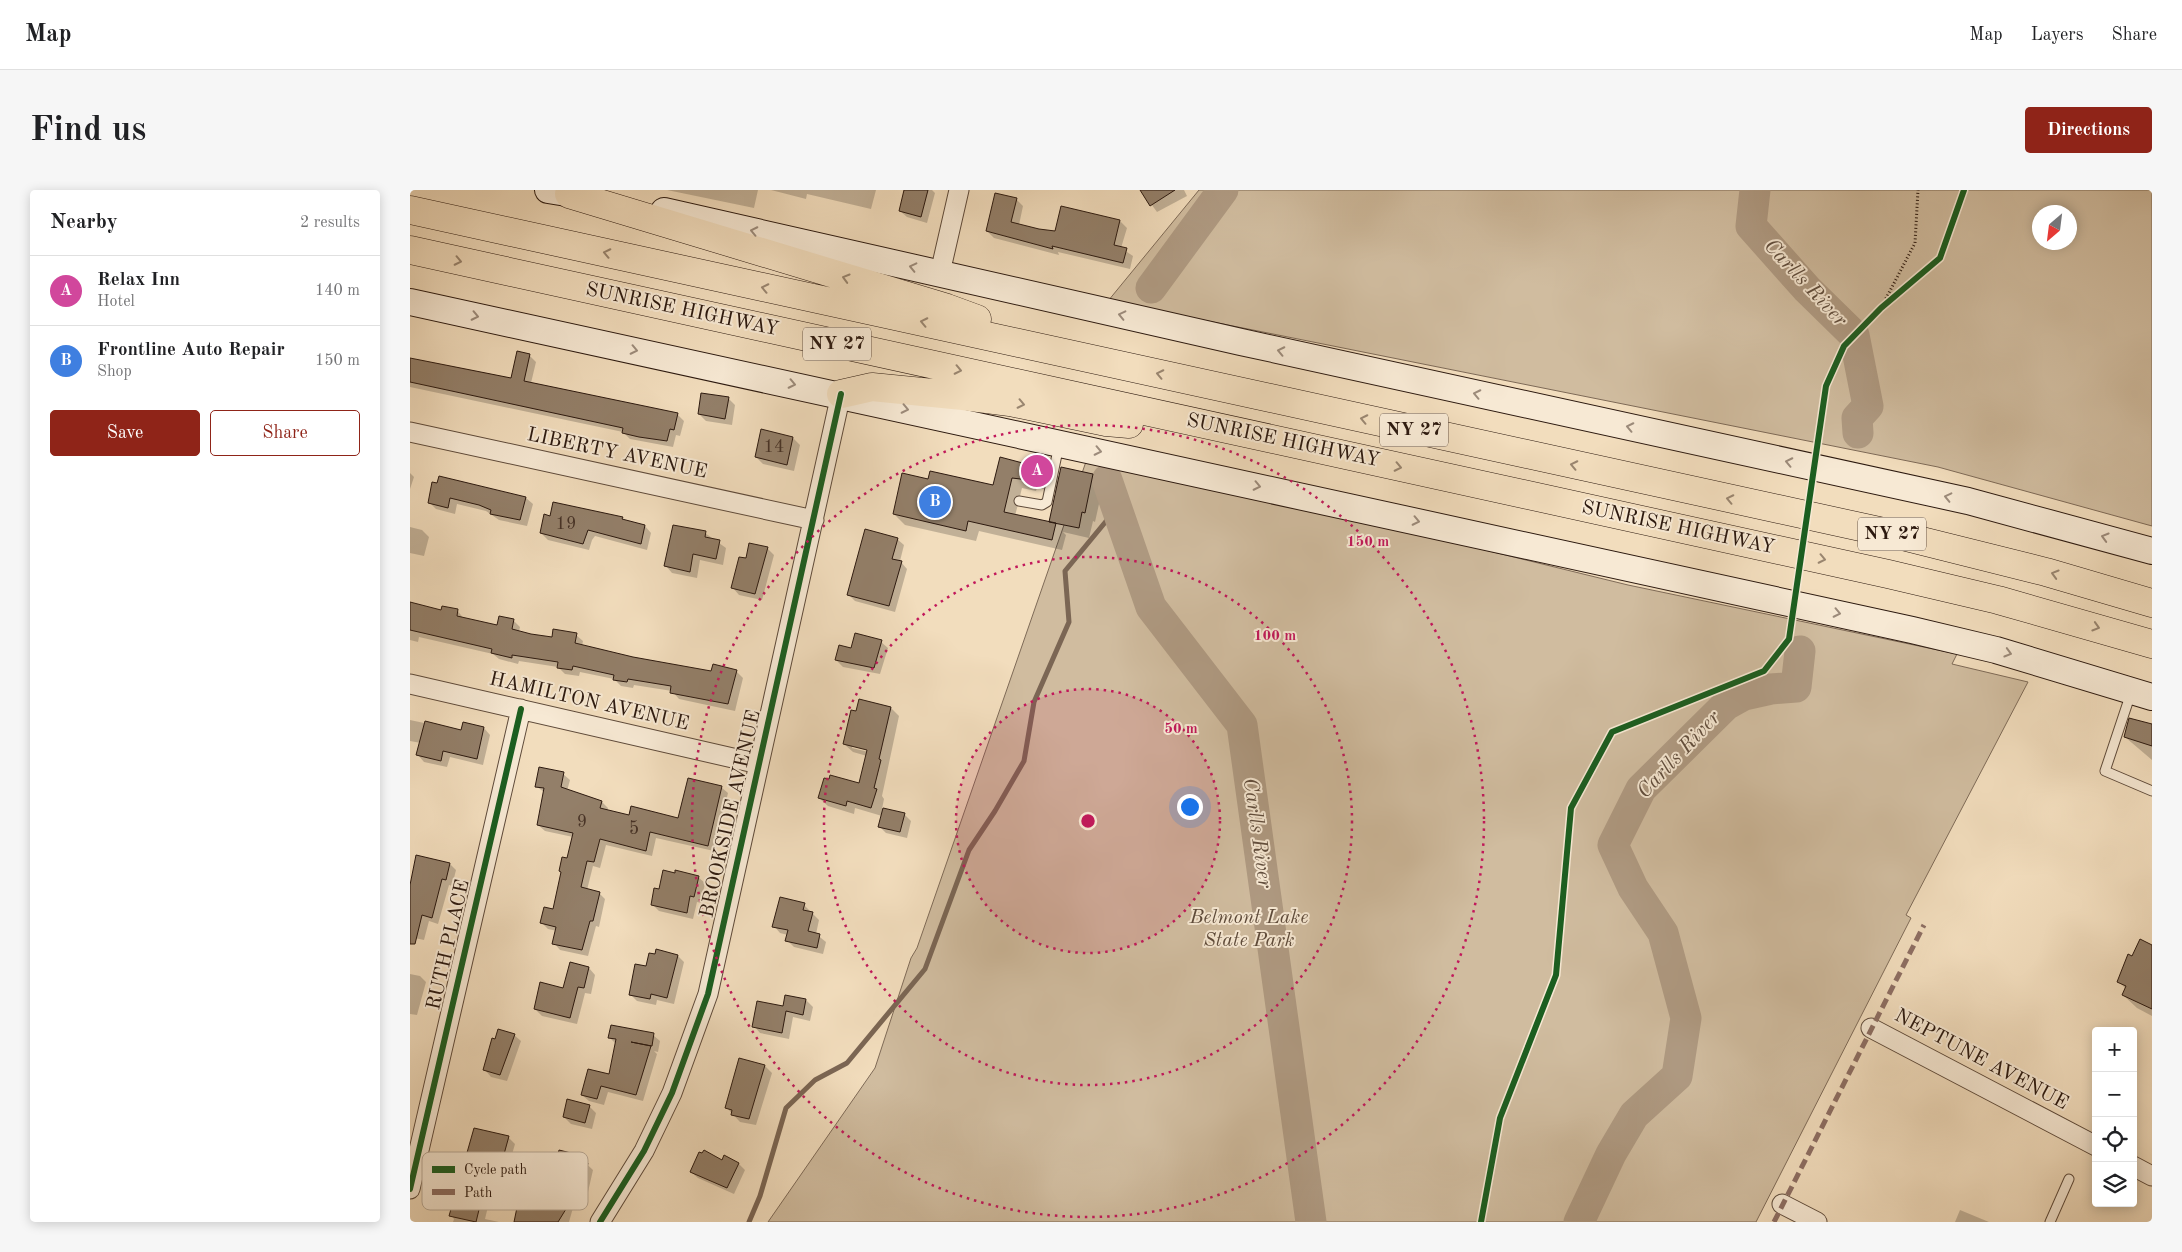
<!DOCTYPE html>
<meta charset="utf-8">
<style>
body{margin:0;font-family:"Old Standard TT",serif;background:#f6f6f6;color:#202124}
.controls{position:absolute;right:15px;bottom:15px;display:grid;overflow:hidden;border-radius:5px;box-shadow:0 2px 12px #0003}
.controls button{width:45px;height:45px;display:grid;place-items:center;padding:0;border:0;border-bottom:1px solid #e0e0e0;background:#fff;color:#202124;font:25px sans-serif}
.compass{position:absolute;left:1622px;top:15px;width:45px;height:45px;border-radius:50%;background:#fff;box-shadow:0 2px 12px #0003;rotate:208deg}
.you{position:absolute;left:779px;top:616px;width:18px;height:18px;margin:-12px;border:4px solid #fff;border-radius:50%;background:#1a73e8;box-shadow:0 0 0 8px #1a73e833}
.badge{display:grid;place-items:center;width:32px;height:32px;border-radius:50%;background:#8f2418;color:#fff;font-size:16px;font-weight:700}
.pin{position:absolute;translate:-50% -50%;border:2px solid #fff;box-shadow:0 1px 5px #0006}
.list{margin:0;padding:0;list-style:none}
h2{display:flex;justify-content:space-between;align-items:center;height:65px;margin:0;padding:0 20px;font-size:21px}
h2 small{font-size:16px;font-weight:400;color:#757577}
.list li{display:grid;grid-template-columns:32px 1fr auto;gap:15px;align-items:center;box-sizing:border-box;height:70px;padding:0 20px;border-top:1px solid #e0e0e0}
.list b{display:block;font-size:19px;white-space:nowrap}
.list p{margin:0;font-size:16px;white-space:nowrap;color:#757577}
.list em{font-size:16px;font-style:normal;color:#757577}
.actions{display:flex;gap:10px;padding:15px 20px}
.actions a{flex:1;padding:11px 0;border:1px solid #8f2418;border-radius:5px;text-align:center;font-size:18px;color:#8f2418}
.actions .main{background:#8f2418;color:#fff}
.icon{flex:none;width:28px;height:28px;fill:none;stroke:currentColor;stroke-width:2;stroke-linecap:round;stroke-linejoin:round}
.map{position:relative;flex:none;width:1742px;height:1032px;overflow:hidden;border-radius:5px}
header{display:flex;align-items:center;gap:30px;box-sizing:border-box;height:70px;padding:0 25px;background:#fff;border-bottom:1px solid #e0e0e0}
header strong{font-size:24px}
nav{display:flex;gap:28px;margin-inline-start:auto;font-size:18px}
.intro{display:flex;align-items:center;justify-content:space-between;box-sizing:border-box;height:120px;padding:0 30px}
h1{margin:0;font-size:35px}
.button{padding:12px 22px;border-radius:5px;background:#8f2418;color:#fff;font-size:18px;font-weight:700}
main{display:flex;gap:30px;padding:0 30px}
aside{flex:1;background:#fff;border-radius:5px;box-shadow:0 2px 12px #0003}
.map>svg:first-child{display:block}
.green{fill:#d0bc9f;stroke:#7e6a57;fill-rule:evenodd}
.shadow{fill:#0003;fill-rule:evenodd}
.lines{fill:none;stroke-linecap:round;stroke-linejoin:round}
.stream{stroke:#7b6654;stroke-width:5}
.river{stroke:#af9a82;stroke-width:31}
.building{fill:#937f69;stroke:#2c190f}
.lane-casing{stroke:#5e4a3a;stroke-width:11}
.street-casing{stroke:#5e4a3a;stroke-width:21}
.secondary-casing{stroke:#2c190f;stroke-width:28}
.highway-casing{stroke:#2c190f;stroke-width:29}
.path{stroke:#2c190f;stroke-width:3;stroke-dasharray:1 2.5;stroke-linecap:butt}
.lane{stroke:#f7e9d4;stroke-width:9}
.street{stroke:#f7e9d4;stroke-width:19}
.secondary{stroke:#f7e9d4;stroke-width:26}
.highway{stroke:#f2ddbd;stroke-width:28}
.quiet{stroke:#8d6e63;stroke-width:5;stroke-dasharray:10 5;stroke-linecap:butt}
.cycleway-casing{stroke:#f7e9d4;stroke-width:9}
.cycleway{stroke:#1b5e20;stroke-width:6}
.oneway{stroke:#9c8b7b}
.oneway2{stroke:#99856f}
.ring{fill:none;stroke:#c2185b;stroke-width:2.5;stroke-dasharray:2.5 5}
.labels{text-anchor:middle;dominant-baseline:central;stroke-width:4;stroke-linejoin:round;paint-order:stroke}
.number-label{font-size:18px;fill:#463226}
.shield{fill:#f7e9d4;stroke:#69574a;stroke-width:1}
.shield-label{font-size:19px;font-weight:bold;fill:#2c190f}
.street-label{font-size:20px;fill:#2c190f;stroke:#f7e9d4}
.park-label{font-size:20px;font-style:italic;fill:#5d4a3a;stroke:#f7e9d4}
.water-label{font-size:21px;font-style:italic;fill:#604d3d;stroke:#f7e9d4}
.key{fill:#f7e9d4;stroke:#baab99;stroke-width:1}
.key-label{font-size:14px;fill:#2c190f}
.centre{fill:#c2185b;stroke:#f7e9d4;stroke-width:2.5}
.ring-label{font-size:15px;text-anchor:middle;font-weight:bold;fill:#c2185b;stroke:#f7e9d4;stroke-width:4;stroke-linejoin:round;paint-order:stroke}
</style>
<header>
<strong>Map</strong>
<nav><a>Map</a><a>Layers</a><a>Share</a></nav>
</header>
<div class="intro"><h1>Find us</h1><a class="button">Directions</a></div>
<main>
<aside>
<h2>Nearby<small>2 results</small></h2>
<ul class="list">
<li><span class="badge" style="background:#d1479c">A</span><div><b>Relax Inn</b><p>Hotel</p></div><em>140 m</em></li>
<li><span class="badge" style="background:#3f7fe0">B</span><div><b>Frontline Auto Repair</b><p>Shop</p></div><em>150 m</em></li>
</ul>
<div class="actions"><a class="main">Save</a><a>Share</a></div>
</aside>
<div class="map">
<svg width="1742" height="1032" viewBox="0 0 1742 1032">
<rect width="100%" height="100%" fill="#f2ddbd"/>
<filter id="stains"><feTurbulence type="fractalNoise" baseFrequency=".004" numOctaves="4"/><feColorMatrix values="0 0 0 0 .2 0 0 0 0 .09 0 0 0 0 .02 0 0 0 .5 -.17"/></filter>
<radialGradient id="worn" r=".72"><stop offset=".6" stop-color="#630" stop-opacity="0"/><stop offset="1" stop-color="#630" stop-opacity=".3"/></radialGradient>
<path class="green" d="M789 0H1742V336L1528 277 698 111ZM1630 22H1660V52H1630Z
M679 263 1218 395 1547 464 1542 474 1618 492 1496 725 1501 728 1346 1032H358L465 878 501 768 507 758Z"/>
<path class="shadow" d="M257 0H348L344 18Z
M361 0H466L461 19 397 4 396 9Z
M496 0H522L525 3 517 33 497 27 490 21Z
M731 0H774L777 6 747 22Z
M606 9 613 16 609 35 646 43 652 18 710 31 717 38 711 58 723 66 720 79 648 62 649 65 584 48 577 41Z
M119 165 126 172 121 193 267 224 274 231 270 246 266 245 263 257 220 249 213 242 0 197V169L102 190Z
M318 208 325 215 322 235 296 231 289 224Z
M383 248 390 255 384 281 353 274 346 267Z
M590 269 625 278 638 276 650 288 683 285 693 296 685 332 683 331 679 348 653 342 656 345 652 360 569 341 566 351 495 335 484 324 519 291 584 296ZM612 298 626 301 627 298 647 302 643 334 605 326Z
M0 283 4 287 0 299Z
M30 287 116 308 123 314 117 336 89 330 76 321 47 314 45 324 26 319 19 312Z
M141 327 212 328 215 331 235 336 241 343 237 360 185 346 182 350 179 360 138 350 131 343Z
M0 337 12 340 19 347 14 366 0 363Z
M295 343 316 358 313 375 290 370 287 388 262 383 256 376Z
M487 349 494 355 490 371 497 379 485 422 445 411 439 405Z
M357 358 364 365 352 410 329 405 323 398 337 370Z
M0 413 32 421 47 420 54 429 88 436 104 431 110 437 109 442 143 449 166 445 173 451 172 456 222 468 302 482 326 481 333 488 325 521 269 509 262 501 224 495 223 498 211 496 204 489 170 482 169 486 155 484 148 477 109 471 108 474 89 469 83 464 9 447 8 452 0 450Z
M471 452 478 458 470 484 433 477 426 470 441 460Z
M481 518 489 526 472 606 474 609 472 619 494 624 501 631 497 648 476 643 469 636 472 626 445 618 444 624 418 616 409 608 450 595 457 566 443 562 434 554 447 522ZM442 555 464 560 463 563 442 558Z
M0 530 52 541 54 534 74 538 80 545 73 575 40 567 37 577 14 572 8 565 11 553 0 551Z
M1742 536V570L1715 547Z
M153 584 160 590 157 601 192 612 198 618 197 621 220 627 269 630 311 597 318 603 304 661 246 648 242 666 196 655 190 678 183 676 177 700 189 703 195 709 189 737 186 736 178 766 150 760 144 753 147 741 138 739 132 733 144 720 163 647 135 641 128 635 135 603 126 596Z
M40 674 46 680 42 696 39 695 28 734 19 731 14 750 0 747V701Z
M288 687 295 693 291 713 287 712 283 729 249 721 242 714 250 700Z
M394 715 409 730 406 744 416 752 413 764 384 757 377 750 378 745 370 743 364 736Z
M1742 756V826L1727 818 1713 805 1716 799 1708 791 1722 768Z
M268 766 274 772 264 814 247 810 246 815 227 811 220 804 237 778Z
M179 778 185 785 181 804 175 803 167 834 132 826 125 819 154 799Z
M0 784 10 786 16 792 7 825 0 824Z
M396 810 403 817 400 831 383 827 379 849 350 843 344 836 374 818Z
M104 845 111 851 97 891 81 887 75 880Z
M243 845 250 851 248 862 244 861 247 864 233 911 198 902 194 915 179 911 172 905 200 886 207 855 199 847Z
M330 870 355 876 362 883 346 935 330 932 317 918Z
M179 916 186 923 182 939 161 934 154 927Z
M98 947 105 954 91 1003 82 1000 75 1029 89 1032H43L44 1029 41 1025Z
M168 966 183 980 178 1002 168 1000 159 1032H128L140 1005Z
M312 972 329 974 335 980 324 1004 288 988 281 982Z
M1550 1020 1579 1032H1545Z"/>
<g class="lines">
<path class="stream" d="M339 1032 350 1006 376 918 405 890 437 873 515 779 559 660 585 621 614 571 624 512 659 432 655 381 707 318"/>
<path class="river" d="M1345 0 1341 36 1397 99 1444 145 1458 216 1447 228 1448 243
M741 98 813 0
M697 290 741 417 832 535 901 1032
M1169 1032 1201 964 1224 925 1267 886 1276 828 1253 743 1223 698 1203 655 1231 599 1316 515 1334 505 1361 499 1386 497 1390 461"/>
</g>
<path class="building" d="M494 0H518L511 27 489 21Z
M730 0H765L740 16Z
M585 3 607 8 601 32 629 39 645 41 651 16 710 30 704 55 717 58 713 73 642 56 643 59 576 41Z
M107 161 120 164 114 191 268 223 264 240 260 239 257 251 229 247 212 243 213 238 0 192V168L101 188Z
M291 203 319 207 315 229 288 224Z
M351 239 383 247 377 275 345 267Z
M590 267 624 276 626 272 638 275 635 292 602 288 594 322 646 333 642 350 558 331 556 341 483 324 492 283 518 289 520 281 583 295Z
M651 277 683 284 675 323 672 322 669 338 639 332Z
M29 286 116 307 110 330 80 324 81 320 69 315 40 308 38 318 18 313 22 292 27 293Z
M143 312 213 327 212 329 235 335 231 354 178 340 173 354 130 343 134 324 140 326Z
M263 335 296 341 295 347 310 350 306 369 283 364 280 382 254 376Z
M455 339 488 348 482 369 492 371 479 416 437 405Z
M339 353 358 357 345 404 321 398 329 367 336 368Z
M0 412 31 420 32 416 48 419 47 426 87 435 89 426 104 429 102 439 121 444 142 447 143 439 167 443 165 453 223 467 301 481 303 474 327 480 318 514 260 503 261 496 218 489 217 492 203 490 204 485 163 476 162 480 147 478 148 472 102 465V468L81 463 82 459 0 440Z
M445 443 472 450 464 478 425 470 429 455 441 458Z
M449 509 481 517 469 569 471 570 464 598 467 599 461 618 437 611 436 616 408 608 414 588 419 589 420 585 449 593 457 560 433 554 441 520 446 521Z
M1719 528 1742 534V556L1714 547Z
M15 531 51 540 53 532 74 537 67 569 33 561 31 571 6 565Z
M129 577 154 582 151 597 192 611 190 618 219 625 221 616 268 628 278 588 312 596 298 656 240 642 236 661 190 649 184 672 177 671 171 697 190 702 183 731H180L172 760 142 754 146 737 130 733 134 717 143 719 151 682 149 681 152 667 157 668 163 643 127 635 134 598 125 597Z
M473 618 495 623 490 642 468 637Z
M6 665 40 673 36 690 32 689 22 728 12 725 5 754H0V695Z
M253 680 265 683V680L289 686 284 707 280 706 277 723 241 715 244 698 249 699Z
M370 707 395 713 393 720 403 722 398 741 410 744 407 758 375 751 378 740 362 737Z
M1730 749 1742 755V819L1712 805 1716 796 1707 792 1718 764 1722 766Z
M246 759 268 765 257 808 241 804 240 809 219 805 225 774 236 776 239 763 245 764Z
M160 772 179 777 174 798 168 797 160 828 124 819 130 792 153 798Z
M375 805 396 809 393 825 376 821 372 843 342 837 347 811 373 816Z
M201 835 244 843 242 856 221 852 241 856 226 905 191 896 187 909 171 905 178 879 199 884 206 849 198 848Z
M88 839 105 844 90 885 73 880 82 848 85 849Z
M329 868 355 875 339 929 321 925 322 920 315 918Z
M157 909 180 915 175 933 153 927Z
M64 938 99 946 85 997 75 995 66 1032 39 1026Z
M149 960 169 965 168 970 178 973 172 997 162 994 156 1019 148 1032H104L111 998 139 1003Z
M294 960 312 970 314 965 329 973 317 998 280 982 289 962 292 963Z"/>
<g class="lines">
<g class="lane-casing">
<path id="lane" d="M609 311 632 315 637 312 649 255
M1721 503 1695 581 1742 601
M1640 1032 1659 989"/>
</g>
<g class="street-casing">
<path id="street" d="M530 83 549 0
M0 242 404 330
M0 494 349 574
M1461 838 1686 956
M1723 976 1742 986
M0 999 111 519
M1372 1014 1407 1032
M190 1032 234 961 262 903 298 804 431 204"/>
</g>
<g class="secondary-casing">
<path id="secondary" d="M138 0 181 7
M254 21 831 152 1558 311 1742 361
M0 112 1502 440 1586 460 1742 507"/>
</g>
<g class="highway-casing">
<path id="highway" d="M159 4 537 118 567 129
M0 20 1492 346 1636 382 1742 413
M0 60 1478 384 1588 410 1742 454
M431 204 462 197 553 206 600 212 696 232 719 234"/>
</g>
<path class="path" d="M1471 118 1505 53 1508 0"/>
<use href="#lane" class="lane"/>
<use href="#street" class="street"/>
<use href="#secondary" class="secondary"/>
<use href="#highway" class="highway"/>
<path class="quiet" d="M1364 1032 1514 735"/>
<g class="cycleway-casing">
<path id="cycleway" d="M0 999 111 519
M190 1032 234 961 262 903 298 804 431 204
M1071 1032 1090 928 1146 785 1161 618 1202 542 1354 481 1379 449 1416 196 1434 156 1471 118 1530 68 1554 0"/>
</g>
<use href="#cycleway" class="cycleway"/>
</g>
<defs><path id="oneway-chevron" d="M-2-3.5L2.5 0L-2 3.5" fill="none" stroke-width="1.6" stroke-linecap="round" stroke-linejoin="round" transform="scale(1.25)"/></defs>
<g class="oneway">
<use href="#oneway-chevron" transform="translate(344 41) rotate(-168)"/>
<use href="#oneway-chevron" transform="translate(503 77) rotate(-167)"/>
<use href="#oneway-chevron" transform="translate(712 125) rotate(-167)"/>
<use href="#oneway-chevron" transform="translate(65 126) rotate(12)"/>
<use href="#oneway-chevron" transform="translate(224 160) rotate(12)"/>
<use href="#oneway-chevron" transform="translate(871 161) rotate(-168)"/>
<use href="#oneway-chevron" transform="translate(382 194) rotate(12)"/>
<use href="#oneway-chevron" transform="translate(1067 204) rotate(-168)"/>
<use href="#oneway-chevron" transform="translate(495 219) rotate(12)"/>
<use href="#oneway-chevron" transform="translate(1220 237) rotate(-168)"/>
<use href="#oneway-chevron" transform="translate(688 261) rotate(12)"/>
<use href="#oneway-chevron" transform="translate(1379 272) rotate(-168)"/>
<use href="#oneway-chevron" transform="translate(847 296) rotate(12)"/>
<use href="#oneway-chevron" transform="translate(1538 307) rotate(-167)"/>
<use href="#oneway-chevron" transform="translate(1006 331) rotate(12)"/>
<use href="#oneway-chevron" transform="translate(1695 347) rotate(-164)"/>
<use href="#oneway-chevron" transform="translate(1427 423) rotate(12)"/>
<use href="#oneway-chevron" transform="translate(1598 463) rotate(16)"/>
</g>
<g class="oneway2">
<use href="#oneway-chevron" transform="translate(197 63) rotate(-168)"/>
<use href="#oneway-chevron" transform="translate(48 71) rotate(12)"/>
<use href="#oneway-chevron" transform="translate(436 88) rotate(-164)"/>
<use href="#oneway-chevron" transform="translate(355 98) rotate(-168)"/>
<use href="#oneway-chevron" transform="translate(514 132) rotate(-168)"/>
<use href="#oneway-chevron" transform="translate(548 180) rotate(12)"/>
<use href="#oneway-chevron" transform="translate(750 184) rotate(-168)"/>
<use href="#oneway-chevron" transform="translate(611 214) rotate(12)"/>
<use href="#oneway-chevron" transform="translate(954 229) rotate(-168)"/>
<use href="#oneway-chevron" transform="translate(1164 275) rotate(-168)"/>
<use href="#oneway-chevron" transform="translate(988 277) rotate(12)"/>
<use href="#oneway-chevron" transform="translate(1320 309) rotate(-168)"/>
<use href="#oneway-chevron" transform="translate(1412 369) rotate(12)"/>
<use href="#oneway-chevron" transform="translate(1645 384) rotate(-164)"/>
<use href="#oneway-chevron" transform="translate(1686 437) rotate(17)"/>
</g>
<circle cx="678" cy="631" r="132" fill="#c2185b" fill-opacity=".12"/>
<g class="ring">
<circle cx="678" cy="631" r="132"/>
<circle cx="678" cy="631" r="264"/>
<circle cx="678" cy="631" r="396"/>
</g>
<g class="labels">
<g class="number-label">
<text x="364" y="257">14</text>
<text x="156" y="334">19</text>
<text x="172" y="632">9</text>
<text x="224" y="639">5</text>
</g>
<g class="shield">
<rect x="393" y="137.5" width="68" height="33" rx="4"/>
<rect x="970" y="223.5" width="68" height="33" rx="4"/>
<rect x="1448" y="327.5" width="68" height="33" rx="4"/>
</g>
<g class="shield-label">
<text x="427" y="154">NY 27</text>
<text x="1004" y="240">NY 27</text>
<text x="1482" y="344">NY 27</text>
</g>
<g class="street-label">
<text transform="translate(272 120) rotate(12)">SUNRISE HIGHWAY</text>
<text transform="translate(873 251) rotate(12)">SUNRISE HIGHWAY</text>
<text transform="translate(207 264) rotate(12)">LIBERTY AVENUE</text>
<text transform="translate(1268 338) rotate(12)">SUNRISE HIGHWAY</text>
<text transform="translate(179 512) rotate(13)">HAMILTON AVENUE</text>
<text transform="translate(321 624) rotate(-77)">BROOKSIDE AVENUE</text>
<text transform="translate(39 755) rotate(-77)">RUTH PLACE</text>
<text transform="translate(1571 870) rotate(28)">NEPTUNE AVENUE</text>
</g>
<g class="park-label">
<text x="839" y="728">Belmont Lake<tspan x="839" dy="23">State Park</tspan></text>
</g>
<g class="water-label">
<text transform="translate(1395 93) rotate(47)">Carlls River</text>
<text transform="translate(1269 565) rotate(-47)">Carlls River</text>
<text transform="translate(847 643) rotate(82)">Carlls River</text>
</g>
</g>
<rect x="12" y="962" width="166" height="58" rx="8" class="key"/>
<rect x="22" y="976" width="23" height="7" fill="#1b5e20"/>
<rect x="22" y="999" width="23" height="6" fill="#8d6e63"/>
<g class="key-label">
<text x="54" y="984">Cycle path</text>
<text x="54" y="1007">Path</text>
</g>
<circle cx="678" cy="631" r="8" class="centre"/>
<g class="ring-label">
<text x="958" y="356">150 m</text>
<text x="865" y="450">100 m</text>
<text x="771" y="543">50 m</text>
</g>
<rect width="100%" height="100%" filter="url(#stains)"/>
<rect width="100%" height="100%" fill="url(#worn)"/>
</svg>
<div class="controls">
<button>+</button>
<button>−</button>
<button><svg class="icon" aria-label="locate" viewBox="0 0 24 24"><circle cx="12" cy="12" r="6"/><path d="M12 2v4M12 18v4M2 12h4M18 12h4"/></svg></button>
<button><svg class="icon" aria-label="layers" viewBox="0 0 24 24"><path d="M12 4l9 5-9 5-9-5zM3 14l9 5 9-5"/></svg></button>
</div>
<svg class="compass" viewBox="-18 -18 36 36"><path d="M0-13l5 13h-10z" fill="#e53935"/><path d="M0 13l5-13h-10z" fill="#757577"/></svg>
<div class="you"></div>
<div class="pin badge" style="left:627px;top:281px;background:#d1479c">A</div>
<div class="pin badge" style="left:525px;top:312px;background:#3f7fe0">B</div>
</div>
</main>
